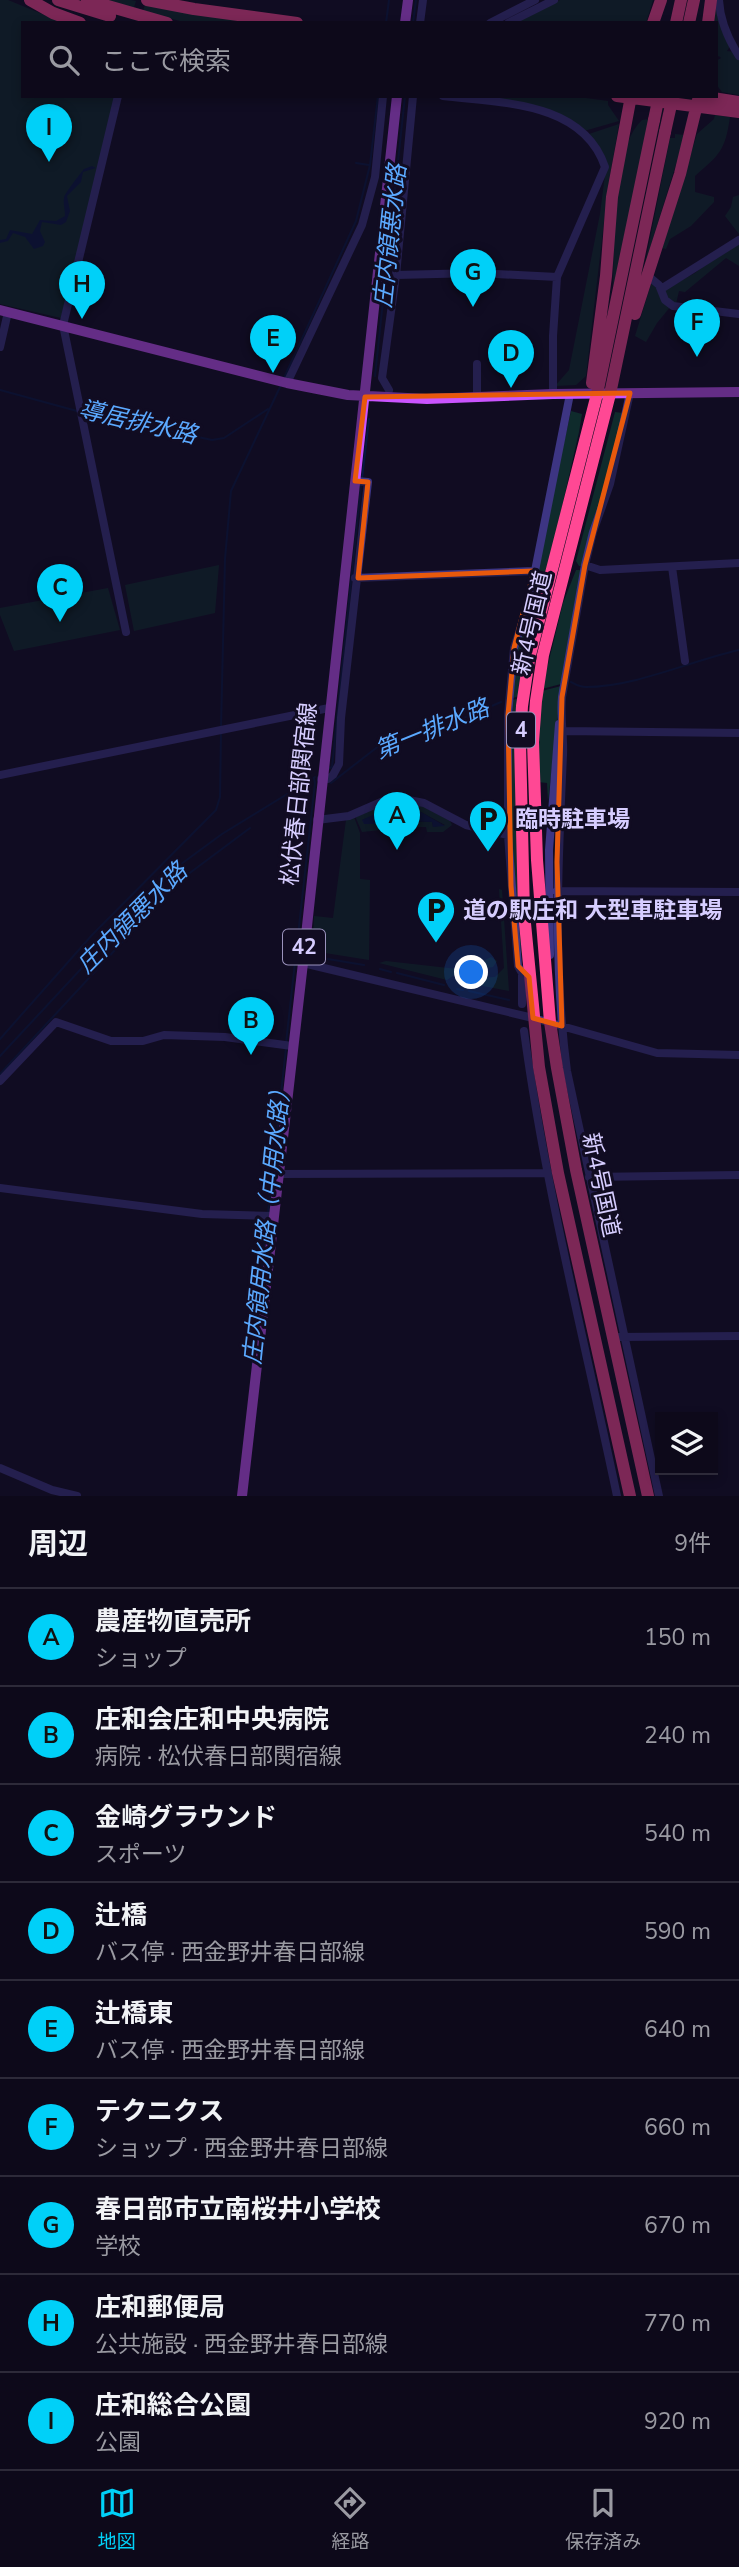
<!DOCTYPE html>
<html lang="ja">
<meta charset="utf-8">
<style>
body{margin:0;font-family:"Nunito Sans","Noto Sans JP",sans-serif;background:#161223;color:#f1f3f6}
.controls{position:absolute;right:21px;bottom:21px;display:grid;overflow:hidden;border-radius:0px;box-shadow:0 4px 10px #0003}
.controls button{width:63px;height:63px;display:grid;place-items:center;padding:0;border:0;border-bottom:2px solid #2d2a39;background:#0d091a;color:#f1f3f6;font:35px sans-serif}
.you{position:absolute;left:472px;top:973px;width:24px;height:24px;margin:-18px;border:5px solid #fff;border-radius:50%;background:#1a73e8;box-shadow:0 0 0 10px #1a73e833}
.badge{display:grid;place-items:center;width:46px;height:46px;border-radius:50%;background:#00d0f8;color:#111;font-size:23px;font-weight:700}
.pin{position:absolute;translate:-50% -58px;filter:drop-shadow(0 2px 4px #0008)}
.pin::after{content:'';position:absolute;top:37px;width:24px;height:21px;background:inherit;clip-path:polygon(0 0,100% 0,50% 100%)}
.list{margin:0;padding:0;list-style:none}
h2{display:flex;justify-content:space-between;align-items:center;height:91px;margin:0;padding:0 28px;font-size:30px}
h2 small{font-size:23px;font-weight:400;color:#9a9aa2}
.list li{display:grid;grid-template-columns:46px 1fr auto;gap:21px;align-items:center;box-sizing:border-box;height:98px;padding:0 28px;border-top:2px solid #2d2a39}
.list b{display:block;font-size:26px;white-space:nowrap}
.list p{margin:0;font-size:23px;white-space:nowrap;color:#9a9aa2}
.list em{font-size:23px;font-style:normal;color:#9a9aa2}
.icon{flex:none;width:38px;height:38px;fill:none;stroke:currentColor;stroke-width:2;stroke-linecap:round;stroke-linejoin:round}
.map{position:relative;flex:none;width:739px;height:1496px;overflow:hidden}
.search{position:absolute;background:#0d091a;box-shadow:0 4px 10px #0003;left:21px;right:21px;top:21px;height:77px;display:flex;align-items:center;gap:18px;box-sizing:border-box;padding:0 24px;border-radius:0px;color:#9a9aa2;font-size:26px}
.sheet{height:973px;background:#0d091a}
nav{display:flex;justify-content:space-around;align-items:center;box-sizing:border-box;height:98px;border-top:2px solid #2d2a39;background:#0d091a;font-size:19px;color:#9a9aa2}
nav a{display:grid;justify-items:center;gap:4px}
nav .on{color:#00d0f8}
.map>svg:first-child{display:block}
.green{fill:#0f2b2c;fill-rule:evenodd}
.water{fill:#071840}
.lines{fill:none;stroke-linecap:round;stroke-linejoin:round}
.stream{stroke:#071840;stroke-width:2}
.minor{stroke:#3d3583;stroke-width:8}
.major{stroke:#ca54ff;stroke-width:10}
.highway{stroke:#ff4894;stroke-width:12}
.highway-bridge{stroke:#ff4894;stroke-width:12}
.marked{fill:none;stroke:#e8590c;stroke-width:5;stroke-linejoin:round}
.labels{text-anchor:middle;dominant-baseline:central;stroke-width:6;stroke-linejoin:round;paint-order:stroke}
.shield{fill:#110c22;stroke:#9b93bd;stroke-width:2}
.shield-label{font-size:21px;font-weight:bold;fill:#d6cdff}
.street-label{font-size:23px;fill:#d6cdff;stroke:#110c22}
.poi-label{font-size:23px;font-weight:bold;fill:#d6cdff;stroke:#110c22;text-anchor:start}
.water-label{font-size:24px;font-style:italic;fill:#5ba9ff;stroke:#110c22}
</style>
<div class="map">
<svg width="739" height="1496" viewBox="0 0 739 1496">
<rect width="100%" height="100%" fill="#110c22"/>
<path class="green" d="M0 0H8L64 23H23V96H116L61 318 0 304Z
M99 0H131L136 1 134 7 143 10 146 3 268 23H188Z
M560 0H653L646 23H515Z
M716 0 730 46 727 51 734 52 739 60V95L722 92 716 84V61L721 58 719 56 716 58V23H714Z
M461 96H571L608 101V105L619 121 584 131 567 119Z
M715 115 730 117C725 151 720 154 695 176V192L714 197V202L691 226 670 239 666 249 662 248 697 134 714 119Z
M649 119 613 289C614 247 611 148 642 120Z
M619 124 608 187 586 376 576 385 555 386 569 370 600 214 606 167 589 134Z
M675 134 685 135 645 264 670 138H675Z
M739 195V234L725 216 731 207 733 197Z
M739 239V266L726 258 685 292 679 291 676 304 668 301 663 291 695 273Z
M652 281 671 306 657 323 646 342 635 336Z
M571 411 582 414 579 432 519 696 513 698 518 648Z
M615 412 623 413 608 480 583 566H579L576 561Z
M219 565 215 613 134 631 125 585Z
M576 570H581L561 684 542 689 563 603Z
M108 588 120 630 14 651 0 615V608Z
M561 686 548 802 547 783 538 782V744L542 691Z
M519 698 524 970 516 918 510 800 513 700Z
M403 801 425 807 450 821 452 825 443 832H427L426 827H382L381 830 362 832 355 816 391 802ZM390 809 421 812 445 825 433 827 432 822 362 820Z
M354 817 360 833V879L370 880 369 960 325 953 320 943 317 948 313 942 314 916 333 918 346 820Z
M499 889 502 890 509 991 457 981 461 979 495 977 504 968Z
M491 957 497 961 493 967 457 973 447 980 379 963 386 961 466 970Z"/>
<path class="water" d="M92 166 96 168 83 172 81 182 67 196 70 211 66 222 61 225 42 222 40 231 45 242 43 246 34 249 25 237 13 233 8 241 0 243V240L6 239 10 230 32 234 40 220 56 221 65 216C65 210 63 204 64 198 64 194 80 174 84 169Z
M402 808 421 812 445 826 433 827 432 822 377 820 376 824H364L362 820 381 811Z"/>
<g class="lines">
<path class="stream" d="M386 23 389 0
M413 23 416 0
M356 163 369 165
M375 376 405 96
M284 378 356 221 370 165 378 96
M0 390 77 411
M86 413 212 440 224 438 268 409
M362 479 369 419
M571 682C575 684 580 687 586 687 635 687 690 661 739 650
M221 727 225 559 231 491 280 387
M328 769 332 767 361 485
M331 783 380 745 411 733 436 730 501 702
M328 959 364 965
M380 969 391 972
M397 973 444 985
M457 989 463 990
M469 991 509 1000
M0 1039 92 935 216 810 220 797 221 732
M286 1043 315 783 314 778
M0 1056 173 870 222 834 315 777
M0 1074 179 881 250 828
M268 1213 286 1048
M252 1366 267 1219"/>
<path class="minor" d="M719 0C720 20 728 39 739 56
M420 23 423 0
M490 23 535 0
M508 23 554 0
M118 96 63 325 126 632
M443 96C500 103 583 101 605 167L557 277 553 336V394
M396 275 477 273 557 277
M647 275 659 285 665 300 673 306 739 314
M661 289 739 240
M0 347 8 312
M477 364V397
M287 383 362 225 375 177 383 96
M389 390 382 378 396 275 413 96
M630 393 610 484 593 532 585 565 562 697C560 716 564 736 563 755 558 862 553 965 567 1071L659 1496
M585 565 600 570 739 563
M672 567 685 661
M355 578 534 571
M563 731 739 733
M0 775 329 708
M321 779H328L333 775 339 764 341 718 368 482 355 481
M317 820 349 816 388 799 398 798 424 803 466 825 508 835
M557 891 739 892
M550 955 549 850 559 724
M303 963 533 1018 657 1053 739 1055
M522 973V1004
M529 977 522 973 518 966 508 835V715L514 648 529 601 570 394
M524 1031C545 1187 585 1342 617 1496
M0 1081 56 1022 111 1041H143L164 1035 225 1037 292 1046
M278 1174 548 1173
M589 1177 739 1175
M0 1188 202 1214 273 1216
M619 1337 739 1336
M0 1468 52 1490 77 1496"/>
<path class="major" d="M405 23 408 0
M0 310 287 383 348 395 427 399 553 394 739 392
M242 1496 303 963 397 96"/>
<path class="highway" d="M30 0 53 13 80 23
M58 0 110 16
M87 0 167 23
M147 0 194 9 297 23
M653 23 661 0
M676 23 681 0
M689 23 694 0
M708 23 711 0
M617 96 739 112
M700 96 739 102
M635 314 680 174 699 96
M592 383 606 276 612 197 631 96
M630 1496 558 1173 539 1067 524 913 520 742 522 706 529 659 597 394 654 120
M648 1496 576 1170 557 1068 550 1022 537 860 533 742 536 701 543 655 610 394 665 132"/>
<path class="highway-bridge" d="M654 120 659 96
M665 132 673 96"/>
</g>
<path d="M0 0H739V1496H0ZM630 393 585 565 562 697 557 862 562 1026 533 1018 529 977 518 966 511 886 508 715 514 648 534 571 358 578 368 482 355 481 365 397Z" fill="#110c22" fill-opacity=".55" fill-rule="evenodd"/>
<path class="marked" d="M630 393 585 565 562 697 557 862 562 1026 533 1018 529 977 518 966 511 886 508 715 514 648 534 571 358 578 368 482 355 481 365 397Z"/>
<defs>
<g id="parking-pin" transform="scale(2.0125)"><path d="M0 17L-7.5 6A9.5 9.5 0 1 1 7.5 6Z" fill="#00d0f8" stroke="#110c22"/><path d="M-3.5-5.5H1a3.5 3.5 0 0 1 0 7H-1V5.5H-3.5ZM-1-3.4V-.6H.8a1.4 1.4 0 0 0 0-2.8Z" fill="#111"/></g>
</defs>
<g fill-rule="evenodd">
<use href="#parking-pin" x="488" y="819"/>
<use href="#parking-pin" x="436" y="910"/>
</g>
<g class="labels">
<g class="shield">
<rect x="507" y="712.5" width="28" height="35" rx="5"/>
<rect x="283" y="929.5" width="42" height="35" rx="5"/>
</g>
<g class="shield-label">
<text x="521" y="730">4</text>
<text x="304" y="947">42</text>
</g>
<g class="street-label">
<text transform="translate(532 623) rotate(-77)">新4号国道</text>
<text transform="translate(299 794) rotate(-84)">松伏春日部関宿線</text>
<text transform="translate(601 1185) rotate(78)">新4号国道</text>
</g>
<g class="poi-label">
<text x="515" y="819">臨時駐車場</text>
<text x="463" y="910">道の駅庄和 大型車駐車場</text>
</g>
<g class="water-label">
<text transform="translate(390 236) rotate(-84)">庄内領悪水路</text>
<text transform="translate(138 422) rotate(13)">導居排水路</text>
<text transform="translate(432 729) rotate(-22)">第一排水路</text>
<text transform="translate(132 918) rotate(-45)">庄内領悪水路</text>
<text transform="translate(267 1221) rotate(-84)">庄内領用水路（中用水路）</text>
</g>
</g>
</svg>
<div class="controls">
<button><svg class="icon" aria-label="layers" viewBox="0 0 24 24"><path d="M12 4l9 5-9 5-9-5zM3 14l9 5 9-5"/></svg></button>
</div>
<div class="you"></div>
<div class="pin badge" style="left:397px;top:850px">A</div>
<div class="pin badge" style="left:251px;top:1055px">B</div>
<div class="pin badge" style="left:60px;top:622px">C</div>
<div class="pin badge" style="left:511px;top:388px">D</div>
<div class="pin badge" style="left:273px;top:373px">E</div>
<div class="pin badge" style="left:697px;top:357px">F</div>
<div class="pin badge" style="left:473px;top:307px">G</div>
<div class="pin badge" style="left:82px;top:319px">H</div>
<div class="pin badge" style="left:49px;top:162px">I</div>
<div class="search"><svg class="icon" aria-label="search" viewBox="0 0 24 24"><circle cx="10" cy="10" r="6"/><path d="M15 15l6 6"/></svg>ここで検索</div>
</div>
<section class="sheet">
<h2>周辺<small>9件</small></h2>
<ul class="list">
<li><span class="badge">A</span><div><b>農産物直売所</b><p>ショップ</p></div><em>150 m</em></li>
<li><span class="badge">B</span><div><b>庄和会庄和中央病院</b><p>病院 · 松伏春日部関宿線</p></div><em>240 m</em></li>
<li><span class="badge">C</span><div><b>金崎グラウンド</b><p>スポーツ</p></div><em>540 m</em></li>
<li><span class="badge">D</span><div><b>辻橋</b><p>バス停 · 西金野井春日部線</p></div><em>590 m</em></li>
<li><span class="badge">E</span><div><b>辻橋東</b><p>バス停 · 西金野井春日部線</p></div><em>640 m</em></li>
<li><span class="badge">F</span><div><b>テクニクス</b><p>ショップ · 西金野井春日部線</p></div><em>660 m</em></li>
<li><span class="badge">G</span><div><b>春日部市立南桜井小学校</b><p>学校</p></div><em>670 m</em></li>
<li><span class="badge">H</span><div><b>庄和郵便局</b><p>公共施設 · 西金野井春日部線</p></div><em>770 m</em></li>
<li><span class="badge">I</span><div><b>庄和総合公園</b><p>公園</p></div><em>920 m</em></li>
</ul>
</section>
<nav>
<a class="on"><svg class="icon" aria-label="map" viewBox="0 0 24 24"><path d="M3 6l6-2 6 2 6-2v14l-6 2-6-2-6 2zM9 4v14M15 6v14"/></svg>地図</a>
<a><svg class="icon" aria-label="directions" viewBox="0 0 24 24"><path d="M12 3l9 9-9 9-9-9zM9 14v-3h6M13 9l2 2-2 2"/></svg>経路</a>
<a><svg class="icon" aria-label="saved" viewBox="0 0 24 24"><path d="M7 4h10v16l-5-4-5 4z"/></svg>保存済み</a>
</nav>
